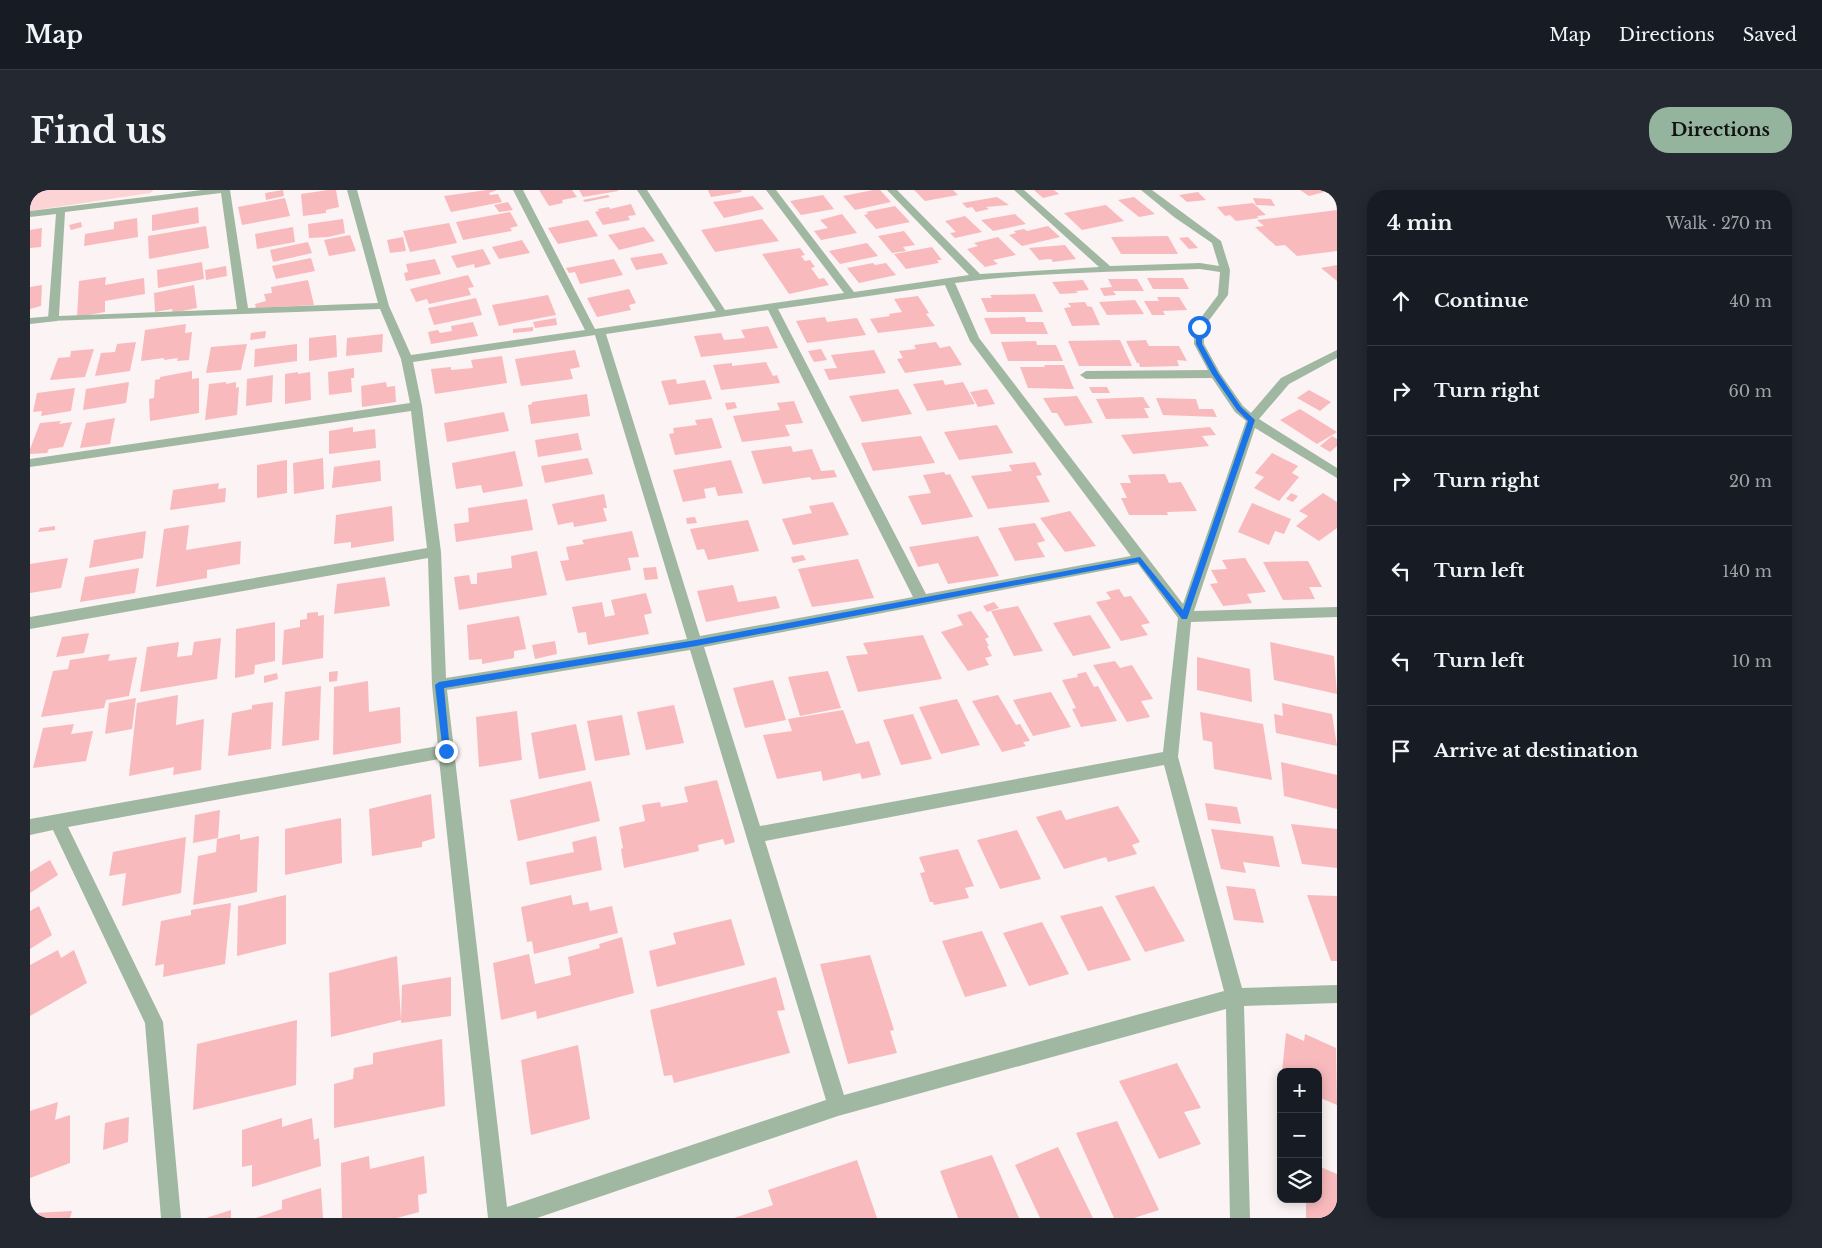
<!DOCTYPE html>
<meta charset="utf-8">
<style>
body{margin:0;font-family:"Libre Baskerville",serif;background:#242831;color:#f1f3f6}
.controls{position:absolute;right:15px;bottom:15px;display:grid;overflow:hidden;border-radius:10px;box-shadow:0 2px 12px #0003}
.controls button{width:45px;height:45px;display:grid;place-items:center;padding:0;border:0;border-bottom:1px solid #363941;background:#171b24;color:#f1f3f6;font:25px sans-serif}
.stop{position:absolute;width:15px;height:15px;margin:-11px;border:4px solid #1a73e8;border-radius:50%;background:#fff}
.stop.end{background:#1a73e8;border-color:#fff;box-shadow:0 1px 5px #0008}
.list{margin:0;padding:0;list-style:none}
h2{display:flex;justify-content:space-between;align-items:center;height:65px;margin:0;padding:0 20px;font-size:21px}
h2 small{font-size:16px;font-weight:400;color:#9ea1a6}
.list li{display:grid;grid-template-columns:32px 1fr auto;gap:15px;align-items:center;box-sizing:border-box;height:90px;padding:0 20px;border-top:1px solid #363941}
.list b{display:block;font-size:19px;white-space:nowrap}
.list em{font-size:16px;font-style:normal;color:#9ea1a6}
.icon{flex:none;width:28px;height:28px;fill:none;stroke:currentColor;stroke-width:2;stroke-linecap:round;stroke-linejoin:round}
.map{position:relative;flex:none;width:1307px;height:1028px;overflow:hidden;border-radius:20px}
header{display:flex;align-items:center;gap:30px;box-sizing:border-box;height:70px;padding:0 25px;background:#171b24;border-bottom:1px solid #363941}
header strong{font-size:24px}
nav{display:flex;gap:28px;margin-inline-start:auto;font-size:18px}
.intro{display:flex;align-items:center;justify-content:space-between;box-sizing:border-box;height:120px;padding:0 30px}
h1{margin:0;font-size:35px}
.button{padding:12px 22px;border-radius:20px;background:#94b49d;color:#111;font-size:18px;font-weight:700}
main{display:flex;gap:30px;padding:0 30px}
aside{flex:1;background:#171b24;border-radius:20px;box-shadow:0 2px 12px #0003}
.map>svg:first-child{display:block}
.green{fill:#fcd4d5}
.building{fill:#f9babd}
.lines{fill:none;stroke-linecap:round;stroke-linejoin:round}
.lane{fill:#a0b8a1;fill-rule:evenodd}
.street{fill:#a0b8a1;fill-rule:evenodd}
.route{fill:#1a73e8}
</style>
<header>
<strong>Map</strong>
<nav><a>Map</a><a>Directions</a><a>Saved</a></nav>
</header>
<div class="intro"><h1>Find us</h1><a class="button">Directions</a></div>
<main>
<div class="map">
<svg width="1307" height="1028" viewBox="0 0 1307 1028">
<rect width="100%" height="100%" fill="#fbf3f4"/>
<path class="green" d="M0 0H124L120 3 0 21Z"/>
<path class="building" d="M253 0 254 6 236 10 235 3Z
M298 0H306L309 17 296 20V23L273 26 271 4Z
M457 0H467L459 3 460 5 468 4 472 12 421 22 414 6Z
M509 0H542L547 7 532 10 533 13 519 16Z
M549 0H588V1L553 7Z
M678 0H711L712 2 681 7Z
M843 0H850L861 12 825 20 813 6Z
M884 0H923L928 5 895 11Z
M1004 0H1024L1029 4 1013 8Z
M1270 0H1291L1294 2 1279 6Z
M1168 2 1176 10 1157 12 1149 5Z
M578 5 580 7 555 12 553 10Z
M793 5 804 19 771 25 760 11Z
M723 6 734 19 694 28 683 12Z
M967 7 979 15 956 17 959 19 946 22 942 17 937 18 932 13Z
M1104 7 1125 24 1109 27 1088 10Z
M255 8 260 26 212 35 208 17Z
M1223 8 1241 9 1245 16 1226 15Z
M478 12 483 20 469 22 464 15Z
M1223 13 1236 25 1227 26 1229 28 1206 31 1200 25 1195 26 1187 17Z
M601 14 606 25 598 26 600 30 573 35 565 22 569 21 568 19 579 17 580 19Z
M1076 15 1094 31 1052 40 1034 23Z
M865 16 880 32 846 39 834 25 838 24 836 22Z
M168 17 169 33 122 41V25Z
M1307 20V61L1267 66 1255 55 1246 56 1225 37 1234 36 1227 30Z
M480 22 488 36 480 38 482 41 433 50 426 32Z
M812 24 827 43 791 50 784 41 798 38 790 30Z
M985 24 996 34 963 41 951 30Z
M935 26 952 42 925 48 920 43 926 42 915 31Z
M107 28 108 47 54 56 55 44 84 39V32Z
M313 29 315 43 298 47 279 48 278 34Z
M732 29 749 51 685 62 671 40Z
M558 30 568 46 528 54 518 38Z
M51 32 52 37 41 40 39 35Z
M419 33 427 53 380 62 373 41Z
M176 36 179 58 119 69 118 46Z
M1018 36 1030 47 992 56 979 45 986 43 984 41 994 39 997 41Z
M263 37 265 52 227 59 225 44Z
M614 37 625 51 589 60 578 45Z
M12 38 11 57 0 58V40Z
M874 41 885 55 873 57 876 61 862 63 848 46Z
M320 45 326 61 299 66 294 50Z
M1138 46 1148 64H1091L1081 47Z
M373 47 376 61 360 63 357 50Z
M968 47 986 65 963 70 968 74 955 77 937 59 948 56 944 53Z
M1158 47 1168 58 1159 59 1149 48Z
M492 50 500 63 469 69 462 57Z
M278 52 282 63 243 72 240 60Z
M837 53 848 66 810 74 799 61Z
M1035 55 1046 69 1023 72 1021 69 1009 70 999 58Z
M902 57 912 70H907L909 73 876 79 864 64Z
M770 58 775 65 771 66 775 71 780 70 785 77 781 78 789 89 794 88 799 95 759 104 732 64Z
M453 59 461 74 445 78 444 74 427 78 421 66Z
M632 63 638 74 606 80 600 68Z
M281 68 285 81 246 89 242 76Z
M405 69 411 84 376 91 374 83 378 82 376 74Z
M584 69 593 85 550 94 545 82 539 83 536 78Z
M172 72 174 89 128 98 127 80Z
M843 73 845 75 856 73 866 85 829 93 817 78Z
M1307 75V91L1291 78Z
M196 76 197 86 176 90 175 80Z
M438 85 444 97 438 98 441 105 399 114 397 109 386 112 380 99Z
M76 87 75 95 114 88 115 104 75 111V122L47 127 49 91Z
M1117 88H1153L1159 99H1123Z
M1078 89H1107L1114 101H1083L1086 105 1074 106 1070 98 1082 97Z
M278 90 284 115 226 118 225 114 236 111 234 104 242 103 241 97Z
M1053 90 1059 100 1046 101 1048 103 1030 104 1022 92Z
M12 95 11 116 0 119V97Z
M164 95 167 118 143 123 142 119 125 122 124 103Z
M599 99 606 113 599 115 601 120 567 127 557 108Z
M1005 104 1013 122H957L951 108H962L960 105Z
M518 105 526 125 469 136 462 115Z
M888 106 899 123 896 124 905 136 848 143 840 129 860 126 859 124 872 122 864 109Z
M1127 107H1149L1157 120 1133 121 1135 125H1122L1114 111H1129Z
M446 108 452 125 404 135 398 118Z
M1105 110 1114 124 1077 125 1069 112Z
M1055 112 1057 116 1062 117 1070 135 1042 136 1034 118 1041 117 1038 113Z
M795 127 797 132 827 128 836 145 777 153 766 131Z
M995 127 996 132H1013L1018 144H961L954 128Z
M526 128 527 135 505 138 503 132Z
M443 132 448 146 401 154 398 142 408 140 410 143 422 141 421 136Z
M156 134 155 143 162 142 159 170 147 171 148 168 134 170V168L111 171 115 140Z
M738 136 748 158 671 167 664 146 691 143 694 150 715 148 711 140Z
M503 137V141L483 143V139Z
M236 141 235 148 220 150 221 143Z
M353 144 352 162 316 166 317 148Z
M306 145 307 167 279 171V148Z
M1090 150 1102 176H1049L1038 151Z
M1116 150 1119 156H1149L1157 171 1147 170 1149 176 1110 177 1109 173H1107L1096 151Z
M1006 151 1007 155H1026L1033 171H978L971 152Z
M106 152 100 181 65 186 71 163 85 162 87 154Z
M906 152 910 158 920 156 932 175 875 183 867 169 873 168 869 161 886 159 884 155Z
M217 154 211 180 176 183 181 157Z
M267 154V171L224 177 225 159Z
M64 159 55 187 20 190 28 168 40 167 41 161Z
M791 159 797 170 784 172 778 161Z
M545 160 550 177 540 179 543 189 491 196 485 169Z
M844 160 856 183 799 190 794 179 807 178 801 165Z
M472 166 477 193 405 204 401 179 421 177V180L443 178 441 170Z
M736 172 743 186 747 185 750 193 691 200 683 175 702 173V176Z
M1014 175H1034L1044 199 998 198 990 177H1015Z
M324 178V188H321L322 202 299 205 298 182Z
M162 181V189L169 188V223L120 231 119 209 124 208 125 190 130 189V187Z
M268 182V184L280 182 281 210 255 214V184Z
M243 185 242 212 216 216 217 189Z
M646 189 647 194 675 190 682 209 639 215 631 191Z
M913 190 915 195 933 192 945 214 897 221 883 194Z
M99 192 96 213 53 220 56 199Z
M196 192V194L206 192V198L209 197 207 225 175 230 179 194Z
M356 192 357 197 365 196 366 212 332 217 331 196Z
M1059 197H1077L1080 203H1062Z
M45 198 41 221 11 226 12 221 3 222 7 203Z
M868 199 882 224 832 232 819 206Z
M957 199 965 214 948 217 940 202Z
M1279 200 1301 212 1290 221 1267 208Z
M557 204 560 226 501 234 498 215 502 214V212Z
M1047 206 1063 233 1035 236 1027 223H1022L1013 208Z
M1113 207 1120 218H1114L1119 228 1076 229 1066 209Z
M1126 208 1166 209 1169 219H1183L1187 227 1133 225Z
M764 211 773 233 755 235 760 246 712 252 703 226 750 220 747 213Z
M705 212 707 218 697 220 695 213Z
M1270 219 1307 242 1287 254 1250 230Z
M474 222 479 241 417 252 414 233Z
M85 228 80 254 50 258 56 233Z
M682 228 692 258 645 265 639 244 644 243 643 238 667 235 665 230Z
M31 231 29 234 42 232 33 257 19 259 17 263 0 264V259L10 233Z
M967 235 983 263 929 270 914 242Z
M323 237V242L345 239 346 258 299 264V241Z
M1180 237 1186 245 1172 246 1179 256 1103 264 1091 245Z
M548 243 552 260 508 267 505 250Z
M891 246 905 273 843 281 831 253Z
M1302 246 1307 249V256L1300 262 1290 256Z
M761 256 763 262 782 259 791 281 804 280 807 287 782 290 780 287 733 294 721 261Z
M485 261 493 296 453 303 451 295 426 299 422 273Z
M1242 263 1268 276 1262 283 1269 287 1249 311 1224 298 1234 287 1225 283Z
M293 268 294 299 264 304 263 273Z
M558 268 563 284 515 293 511 276Z
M257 270V303L227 308V275Z
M350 270 351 291 302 298 304 277Z
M701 270 713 303 688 306 685 297 674 299 676 308 653 312 643 280Z
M1005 272 1012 285 1006 286 1020 312 958 319 941 286 982 281 979 275Z
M914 282 916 285 920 284 943 327 892 335 878 306 901 303 893 285Z
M1135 284 1139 293 1151 292 1167 321 1137 322 1138 325H1099L1091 308H1097L1090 293H1101L1098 285Z
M189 293 188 299 196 298 195 312 140 320 143 300Z
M1261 303 1268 306 1263 312 1256 309Z
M1293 303 1307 312V338L1289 351 1266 336 1278 326 1269 321Z
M574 304 577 318H573L577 331 544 337 543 332 528 335 522 314Z
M497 309 503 340 426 352 424 334 439 332 438 318Z
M803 312 819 345 763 355 752 329 782 323 779 316Z
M1222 313 1261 329 1254 344 1245 341 1239 355 1208 342Z
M362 316 364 351 321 358V352L304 354 306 325Z
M1040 321 1066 356 1035 362 1010 328Z
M665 327 667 333 657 334 656 328Z
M718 330 729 361 678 370 674 359 667 360 660 339Z
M1005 333 1015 351 1007 353 1015 367 985 371 968 338Z
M159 335 156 360 211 351 210 374 177 380V388L126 397 134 339Z
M25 336V340L8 342 10 338Z
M116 341 113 368 59 378 64 350Z
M602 341 609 367 598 368 601 380 536 391 530 371 539 370 536 357 554 354 552 350Z
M948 346 969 386 918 394 908 373 888 377 879 357Z
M507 361 517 405 429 420 424 387 439 385 441 394H447V383L482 378 481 366Z
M773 365 776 370 763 373 761 367Z
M38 368 31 398 0 403V374Z
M1215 368 1236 402 1217 404 1222 413 1193 416 1180 394 1188 393 1181 380 1197 379 1192 370Z
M828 369 844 408 782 417 768 379Z
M1278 371 1292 397H1279L1285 409 1253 410 1233 372Z
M626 377 628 389 615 390 613 378Z
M109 378 105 403 50 412 55 387Z
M355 387 360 416 304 424 307 394Z
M703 395 708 412 746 406 750 418 676 432 667 401Z
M1089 399 1094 407 1101 406 1120 433 1111 435 1118 445 1091 451 1066 412 1081 409 1076 402Z
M616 403 622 423 614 425 619 444 558 455 556 442 548 443 542 417 572 412 575 427 585 425 581 410Z
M964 412 969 418 957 422 953 416Z
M988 416 1013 461 984 466 961 421Z
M941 421 959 447 955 449 959 456H957L962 466 955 468 959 475 938 481 911 442 933 435 927 425Z
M288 422V426L294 425 293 468 252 475 254 440 270 437V430L277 429V423Z
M1060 425 1081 458 1043 466 1023 433Z
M489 426 496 459 484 461V468L452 474V469L439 470 437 435Z
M245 432V471L225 475 224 484 205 488 206 439Z
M59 443 54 463 26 467 32 447Z
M893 445 912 489 828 502 816 466 838 464 833 453Z
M191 448 187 489 110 502 117 457 149 452 147 467 162 465 164 452Z
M525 451 527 464 505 469 502 455Z
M1240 452 1304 466 1307 504 1244 490Z
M80 464 78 471 107 467 99 506 76 510 74 518 11 527 23 481 38 479 40 470Z
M1167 467 1220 479 1222 512 1167 500Z
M1085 471 1090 478 1102 475 1123 509 1111 511 1120 527 1097 532 1063 475Z
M308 481 307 491 299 492V482Z
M798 481 811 518 770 526 758 487Z
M1056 482 1064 497 1068 496 1087 531 1051 537 1042 519 1046 518 1032 490 1048 487 1047 484Z
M247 483 248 489 234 493V486Z
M743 490 756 530 715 538 703 498Z
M338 491 339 522 370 517 371 553 303 565 304 497Z
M291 496 289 550 252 556 255 502Z
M1021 502 1041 537 1003 546 983 510Z
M148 505 146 535 174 529 171 580 143 585 144 577 99 586 107 513Z
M968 505 986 535 990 534 1000 551 993 552 996 556 972 562 942 511Z
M106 508 102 539 75 544 79 513Z
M927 509 950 555 911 564 889 517Z
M243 512 241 559 198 566 202 523 222 519V515Z
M1252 513 1302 524 1307 556 1246 543 1244 524 1253 526Z
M644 515 654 553 616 560 607 522Z
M813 520 826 554 839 551 851 585 832 589 830 583 793 591 791 581 747 589 733 545 762 541 758 529Z
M487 521 492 570 449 577 446 527Z
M1170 522 1233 534 1242 590 1184 579 1182 552 1173 550Z
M883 524 902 569 871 575 853 530Z
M592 525 600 565 565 571 557 531Z
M44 534 41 544 63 541 56 571 3 578 13 538Z
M546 534 556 580 509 589 501 543Z
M1251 572 1307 585V619L1254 606Z
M687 590 705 652 695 655 693 649 668 655 669 661 594 678 591 659 593 658 589 637 615 631 612 615 630 612 631 617 658 612 654 597Z
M561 591 570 631 488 651 480 610Z
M401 604 405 648 392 652V657L342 666 339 619Z
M1175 613 1207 617 1211 634 1178 630Z
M1088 616 1110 652 1102 655 1107 664 1078 672 1076 667 1034 679 1006 627 1031 620 1036 630Z
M190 620 188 648 163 653 165 625Z
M311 628 312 673 255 685V639Z
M1261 634 1307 639V678L1272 674Z
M1181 639 1243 646 1250 677 1213 672 1216 683 1191 679Z
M987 640 1011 689 970 699 947 650Z
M210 644V650L229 646 227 702 163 715 168 666 186 662 187 649Z
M566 646 572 680 500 695 496 672 544 662 542 652Z
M156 647 151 703 92 716 96 683 79 686 83 662Z
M928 659 944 696 935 698 939 708 904 715 903 712H900L890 683 895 682 889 667Z
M20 670 28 685 0 703V682Z
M1124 696 1155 751 1115 762 1085 706Z
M1196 696 1225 699 1234 733 1204 730Z
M256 705V754L207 766 208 716Z
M541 705 543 715 558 712 560 721 582 716 588 743 504 764 502 751 497 752 491 717Z
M1277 705 1307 706V771H1301Z
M201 713 195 774 133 787 134 774 125 776 131 731 161 725V720Z
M9 716 22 745 0 759V721Z
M1072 716 1101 770 1058 781 1030 726Z
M701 729 715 775 627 797 619 761 646 754 643 743Z
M1012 732 1039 784 999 796 973 743Z
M952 741 977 796 935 807 912 751Z
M592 747 604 803 507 829 506 821 471 830 463 773 499 764 505 794 541 785 538 767 570 758 569 754Z
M28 760 31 768 44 760 57 793 0 826V775Z
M840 765 864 840 860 841 867 863 818 874 790 774Z
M367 766 371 830 301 847 299 783Z
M421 787V826L371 833 372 795Z
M746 787 755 820 747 821 760 863 644 893 642 885 634 886 620 820Z
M267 830 266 895 163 920 167 854Z
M1256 843 1274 851 1275 844 1306 858 1307 915 1288 907V882H1252Z
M412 849 415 916 304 938V894L323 889 324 878 343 874V863Z
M548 855 560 929 501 945 491 870Z
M1147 873 1171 918 1154 922 1171 954 1129 969 1089 891Z
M28 912 25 930 40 925V973L0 988V921Z
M99 927 98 952 73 960 75 933Z
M252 928V937L282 928 284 950 289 948 291 976 222 997V975L212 977V940Z
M1087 931 1129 1020 1104 1028H1084L1046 943Z
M1028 957 1063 1028H1010L985 975Z
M962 965 989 1028H928L910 981Z
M339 966 340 979 394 966 397 1003 388 1005 389 1022 367 1028H312L311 973Z
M827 970 847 1028H704L743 1015 738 1000Z
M1288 976 1307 984V1028H1276V1009H1288Z
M291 998 293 1028H226L252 1019V1010Z
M201 1020V1028H176Z
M42 1021 40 1028H0V1025L5 1023Z"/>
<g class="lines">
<path class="lane" d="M23 126 28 129 27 131 0 134V128Z"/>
<path class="street" d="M172 0H200L218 118 348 113 317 0H327L359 116 381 165 555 140 483 0H493L565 139 686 121 607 0H617L695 120 814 103 736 0H746L824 102 939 85 857 0H867L950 84 1069 77 984 0H994L1080 76 1170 73 1189 76 1182 53 1144 27 1111 0H1122L1191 51 1200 80 1198 105 1174 137V154L1190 183 1213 216 1221 223 1251 188 1307 160V168L1259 194 1229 229 1307 278V288L1225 238 1164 421 1307 417V427L1161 432 1148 567 1212 798 1307 795V813L1214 816 1220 1028H1200L1196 819 808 926 507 1028H458L409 569 38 637 133 832 151 1028H131L115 833 23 640 0 645V629L408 556 402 495 398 368 0 439V427L397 358 381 221 0 277V269L380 213 371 169 350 119 19 131 18 129 26 24 0 27V21ZM191 3 207 119 29 126 35 22ZM1170 79 1190 82 1188 105 1164 137V154L1178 180 1056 181 1050 185 1056 189 1182 188 1205 222 1216 231 1153 414 949 148 925 93C1005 82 1089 82 1170 79ZM915 95 940 151 1101 366 896 404 748 119ZM738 120 883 407 670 446 576 144ZM565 145 657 449 416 488 411 362 392 216 383 172ZM1108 374 1148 428 1133 562 730 636 674 457ZM660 460 796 910 477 1017 417 500ZM1134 575 1194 801 814 905 735 651Z"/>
</g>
<path class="route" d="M1169 135 1172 137V154L1188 183 1211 217 1225 230 1157 429H1152L1108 372 666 456 414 498 420 561 416 564 413 563 405 495 409 492 666 450 1110 367 1153 420 1218 231 1207 220 1182 184 1166 154V137Z"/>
</svg>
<div class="controls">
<button>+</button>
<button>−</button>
<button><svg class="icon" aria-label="layers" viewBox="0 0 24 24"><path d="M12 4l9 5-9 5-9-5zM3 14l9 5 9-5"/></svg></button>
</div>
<div class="stop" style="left:1169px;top:137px"></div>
<div class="stop end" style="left:416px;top:561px"></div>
</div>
<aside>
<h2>4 min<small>Walk · 270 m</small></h2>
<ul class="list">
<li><svg class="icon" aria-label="ahead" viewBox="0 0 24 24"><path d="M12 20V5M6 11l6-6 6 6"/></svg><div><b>Continue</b></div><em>40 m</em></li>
<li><svg class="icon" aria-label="right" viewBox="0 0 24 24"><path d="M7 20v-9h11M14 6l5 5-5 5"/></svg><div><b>Turn right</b></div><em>60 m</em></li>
<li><svg class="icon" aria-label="right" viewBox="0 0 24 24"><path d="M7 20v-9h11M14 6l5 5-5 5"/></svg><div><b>Turn right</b></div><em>20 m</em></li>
<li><svg class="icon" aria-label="left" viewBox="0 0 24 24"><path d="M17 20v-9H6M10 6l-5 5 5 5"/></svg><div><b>Turn left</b></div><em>140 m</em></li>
<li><svg class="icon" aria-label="left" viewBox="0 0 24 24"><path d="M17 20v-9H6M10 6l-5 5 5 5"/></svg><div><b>Turn left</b></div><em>10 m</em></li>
<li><svg class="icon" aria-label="arrive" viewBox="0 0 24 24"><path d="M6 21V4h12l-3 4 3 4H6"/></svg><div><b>Arrive at destination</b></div></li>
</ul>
</aside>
</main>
